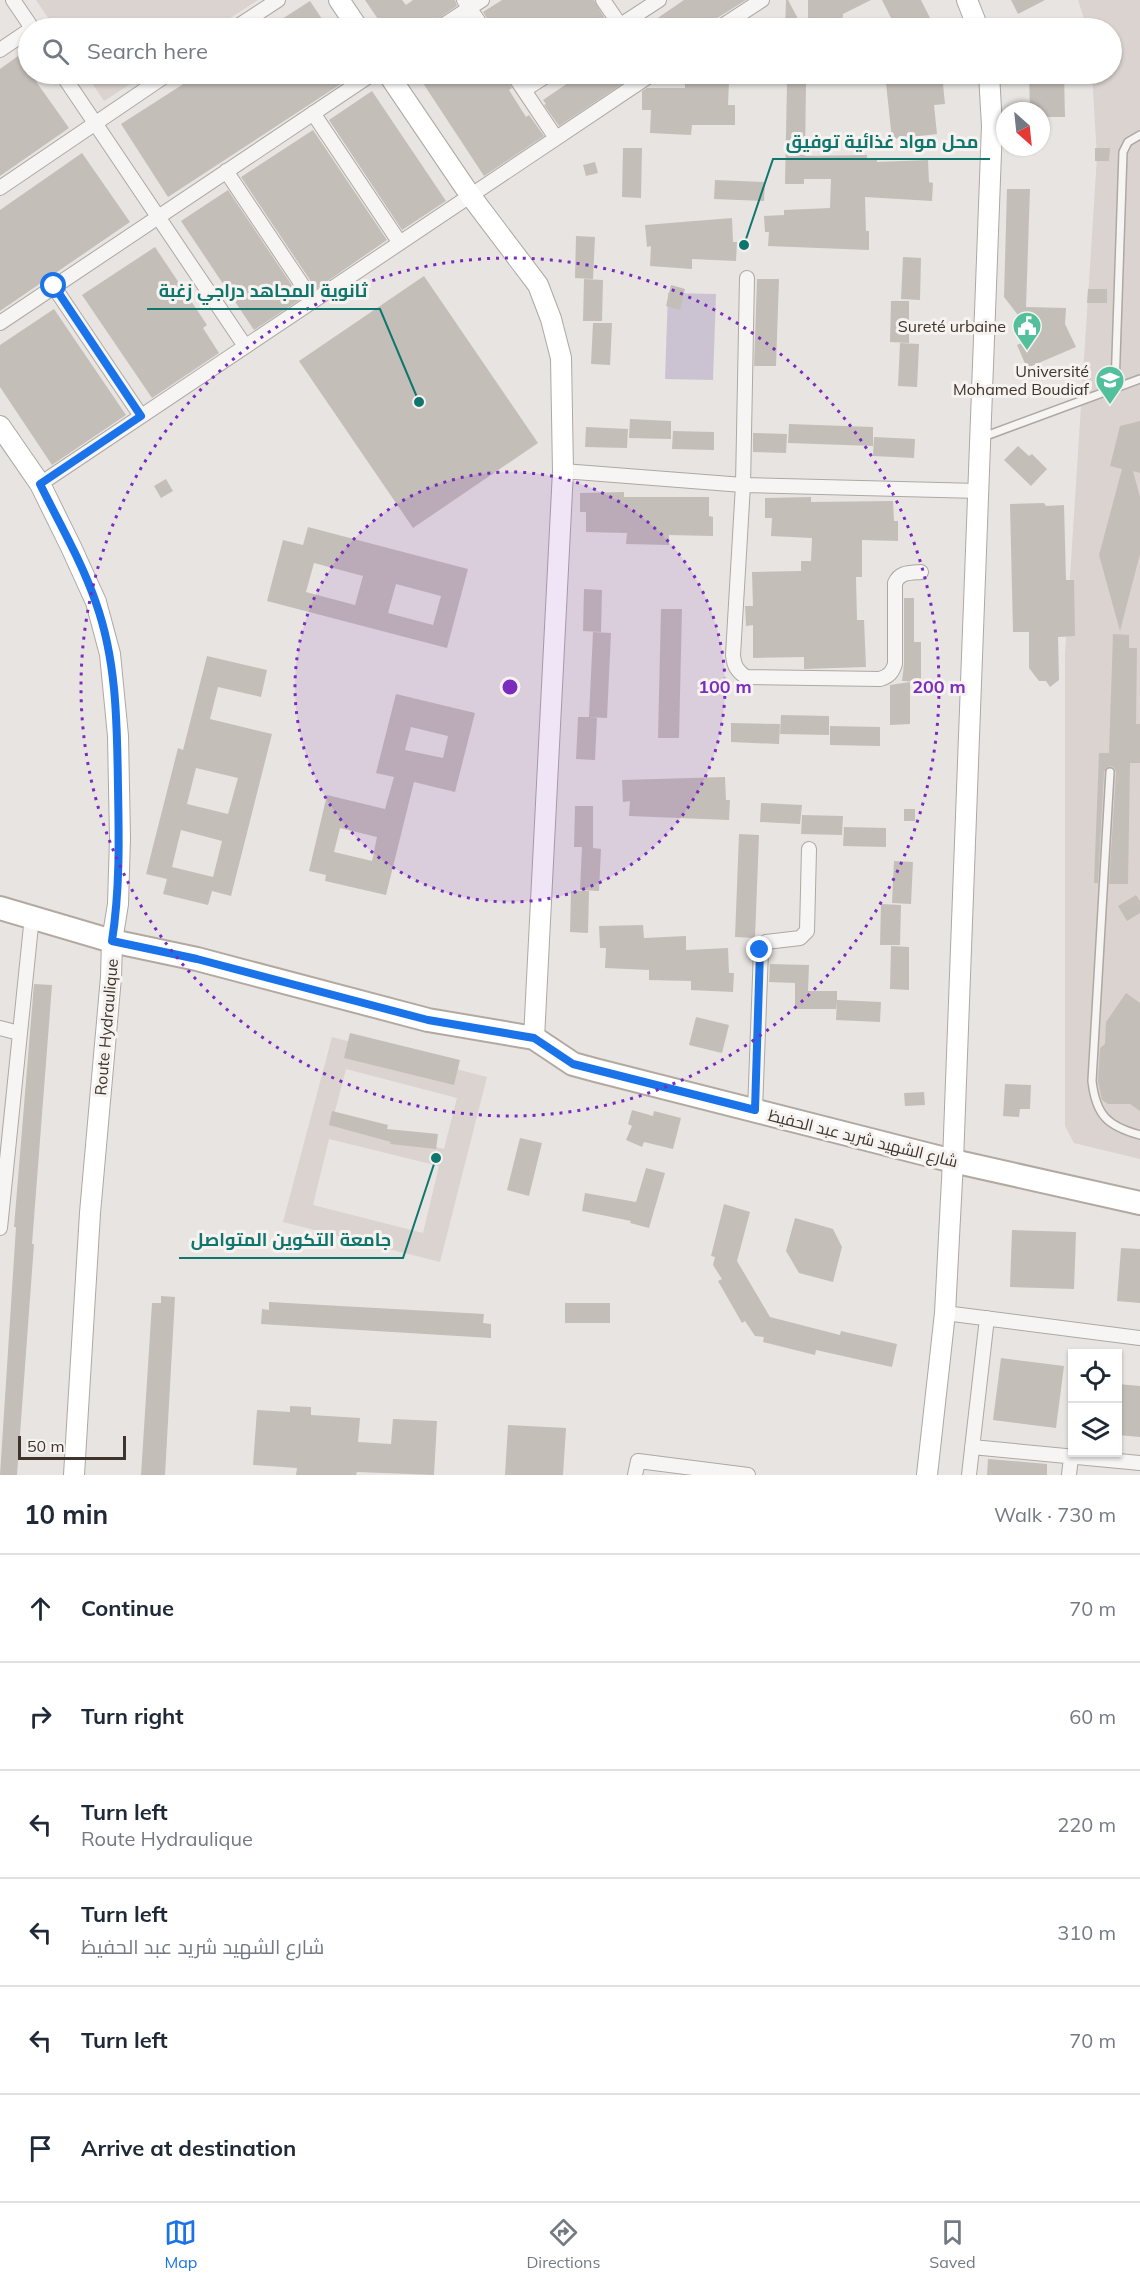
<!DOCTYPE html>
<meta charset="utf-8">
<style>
body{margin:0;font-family:Mulish,Cairo,sans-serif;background:#f6f6f7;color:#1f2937}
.controls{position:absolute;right:18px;bottom:18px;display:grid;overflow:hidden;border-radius:0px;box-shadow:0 2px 4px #0004}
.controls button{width:54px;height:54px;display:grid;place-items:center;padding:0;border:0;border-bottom:2px solid #e0e1e3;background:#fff;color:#1f2937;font:30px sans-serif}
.compass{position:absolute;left:996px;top:102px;width:54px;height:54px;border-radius:50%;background:#fff;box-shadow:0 2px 4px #0004;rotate:153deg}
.scale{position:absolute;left:18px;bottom:15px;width:108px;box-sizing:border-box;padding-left:6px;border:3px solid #3e342b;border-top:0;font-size:16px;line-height:21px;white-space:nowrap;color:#3e342b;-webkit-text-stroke:4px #f6f2f0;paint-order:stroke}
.stop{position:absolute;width:18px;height:18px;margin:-14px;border:4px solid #1a73e8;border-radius:50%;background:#fff}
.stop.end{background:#1a73e8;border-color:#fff;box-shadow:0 2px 6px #0008}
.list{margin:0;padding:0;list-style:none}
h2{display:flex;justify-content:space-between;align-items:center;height:78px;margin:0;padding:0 24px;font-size:26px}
h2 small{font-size:20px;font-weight:400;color:#747a83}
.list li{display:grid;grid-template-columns:39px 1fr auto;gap:18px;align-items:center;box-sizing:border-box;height:108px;padding:0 24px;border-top:2px solid #e0e1e3}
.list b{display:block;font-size:22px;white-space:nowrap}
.list p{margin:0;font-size:20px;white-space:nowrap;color:#747a83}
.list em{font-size:20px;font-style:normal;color:#747a83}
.icon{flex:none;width:33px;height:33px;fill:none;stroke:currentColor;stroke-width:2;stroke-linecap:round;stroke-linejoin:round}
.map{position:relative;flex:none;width:1140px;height:1475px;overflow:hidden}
.search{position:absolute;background:#fff;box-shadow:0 2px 4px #0004;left:18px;right:18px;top:18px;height:66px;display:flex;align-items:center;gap:15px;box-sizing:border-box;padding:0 21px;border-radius:33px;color:#747a83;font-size:22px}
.sheet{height:726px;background:#fff}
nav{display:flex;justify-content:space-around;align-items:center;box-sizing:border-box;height:84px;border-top:2px solid #e0e1e3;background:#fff;font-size:16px;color:#747a83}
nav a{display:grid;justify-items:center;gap:3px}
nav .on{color:#1a73e8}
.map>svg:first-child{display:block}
.built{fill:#dad3cf;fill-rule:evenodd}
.green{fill:#cbc3d1}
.building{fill:#c4beb9;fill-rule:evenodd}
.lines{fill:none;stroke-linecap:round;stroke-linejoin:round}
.lane-casing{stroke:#aea8a3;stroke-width:10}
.street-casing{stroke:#aea8a3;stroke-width:16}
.secondary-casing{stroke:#aea8a3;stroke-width:22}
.primary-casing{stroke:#b2a9a1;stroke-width:26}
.lane{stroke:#f7f5f3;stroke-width:7}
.street{stroke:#f7f5f3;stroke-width:14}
.secondary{stroke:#fff;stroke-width:20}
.primary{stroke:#fff;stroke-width:22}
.route{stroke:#1a73e8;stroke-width:8}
.ring{fill:none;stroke:#7b2cbf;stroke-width:3;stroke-dasharray:3 6}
.labels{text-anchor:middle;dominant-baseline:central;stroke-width:6;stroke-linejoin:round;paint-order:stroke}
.poi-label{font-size:16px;fill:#3e342b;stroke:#f6f2f0;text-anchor:end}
.street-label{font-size:16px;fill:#3e342b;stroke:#f6f2f0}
.centre{fill:#7b2cbf;stroke:#f6f2f0;stroke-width:3}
.ring-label{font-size:18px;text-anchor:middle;font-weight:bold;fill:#7b2cbf;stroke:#f6f2f0;stroke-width:6;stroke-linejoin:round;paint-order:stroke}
.leader{fill:none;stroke:#0f766e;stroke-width:2}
.callout-dot{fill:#0f766e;stroke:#f6f2f0;stroke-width:2}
.callout-label{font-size:18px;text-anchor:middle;font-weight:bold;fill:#0f766e;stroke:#f6f2f0;stroke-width:6;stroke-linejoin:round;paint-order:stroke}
</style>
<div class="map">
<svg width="1140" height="1475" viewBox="0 0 1140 1475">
<rect width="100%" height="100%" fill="#e8e4e1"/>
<path class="built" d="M36 0H258L215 28H55Z
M1078 0H1140V1159L1074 1143 1065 1126V655L1097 157 1092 74H1112V28H1087Z
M86 74H146L104 101Z
M332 1037 487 1077 440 1262 283 1222ZM346 1069 457 1098 444 1149 333 1119ZM329 1139 439 1166 423 1233 313 1205Z"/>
<path class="green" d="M668 293 716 294 713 380 665 379Z"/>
<path class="building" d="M365 0H402L406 5 413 0H455L457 6 424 28H384Z
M502 0H594L608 24 602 28H493L483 12Z
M684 0H746L714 20 708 28H643Z
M786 0H788L803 28H785Z
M808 0H871L843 14 842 28H808Z
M882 0H921L935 28H896Z
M1011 0H1045L1018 14Z
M310 1 328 28H268Z
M18 56 69 128 0 176V69Z
M199 74H356L168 197 121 124Z
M417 74H504L512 88 509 90 526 117 529 115 544 136 484 176Z
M581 74H637L559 126 544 105 546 104 543 100Z
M885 74H942L945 104 934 105 937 134 892 139Z
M1029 74H1064L1065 117H1041V111H1030Z
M685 82H729L728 105H735V125H692L691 135 650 133 651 110H642V91L647 88H685Z
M787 83 806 84 805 156 867 155V160L877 159V162L928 160 929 182 933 183 932 201 865 197 866 231H869V250L768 246 769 232H765L764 216 784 215V210L830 208 831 179H804V184H785Z
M372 91 446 201 402 230 329 120Z
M313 130 387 240 316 289 241 177Z
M623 148H642L641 198 622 197Z
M1095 148H1110L1109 161H1095Z
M82 153 130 222 0 311V210Z
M595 162 598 173 586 176 583 165Z
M715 180 765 182 764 201 714 199Z
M1007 189H1030L1026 307 1066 308 1065 324 1076 347 1027 368 1017 345 1035 337 1004 297Z
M228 190 301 299 254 330 181 221Z
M732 218 733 242H737L736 261 692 259V269L650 266 651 246 647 247 645 225Z
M576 236 595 237 593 279 575 278Z
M155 247 207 325 203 328 219 353 152 398 82 295Z
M903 257 921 258 920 300 901 299Z
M424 276 538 443 413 528 299 361Z
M584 279 603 280 602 321H583Z
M757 279H779L776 366H754Z
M671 285 685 289 680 310 666 306Z
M1088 289H1107V303H1087Z
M891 301H909V343L890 342Z
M54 309 126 415 52 465 0 387V345Z
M593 323H612L610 365 591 364Z
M900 343 919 344 917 387 898 386Z
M630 419 671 421V439L629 438Z
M1140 421V473L1133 471 1140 497V554L1120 631 1099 555 1122 469 1110 466 1120 426Z
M789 424 873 427V446L788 443Z
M586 427 628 429 627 448 585 447Z
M673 431 714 432V450L672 449Z
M753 433 787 434 786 453 753 452Z
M874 437 915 439 914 458 873 456Z
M1018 446 1029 456 1032 454 1047 469 1031 486 1004 460Z
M166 479 173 491 161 498 154 486Z
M624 492V497H709V516L713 517V536L669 535V545L626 544 627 533 586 532V512H580V493Z
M811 497V502L893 501 894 521H898V541L862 540V577H856L857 620H864L866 667 804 669V657L753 658V625L746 626 745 606H753L752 572 801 571V561H811L812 538 771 536 772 518H765V498Z
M1044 503 1046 506 1064 505 1066 580H1074L1075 636 1058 637 1059 680 1050 687 1046 681H1039L1029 668V632H1013L1010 504Z
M308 527 468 569 447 648 267 601 283 540 303 545ZM314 563 363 576 355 605 306 592ZM396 584 441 596 433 625 388 613Z
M584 589 602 590 601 632 583 631Z
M904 598H914V642H921V682L902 681 904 664Z
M661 609H682L679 738H658Z
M593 632 611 633 607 718 589 717Z
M1113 634 1129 635V648H1137L1136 724H1140V763H1130L1128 884H1109L1116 772 1114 768 1110 766 1104 772 1098 883H1094L1099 753H1109Z
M207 656 267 670 261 697 218 687 210 719 272 734 231 896 212 891 208 905 163 894 167 879 146 874 178 748 183 750ZM196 768 238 778 228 814 187 804ZM181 830 222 841 213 877 172 867Z
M910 682V724L890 725V685Z
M396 694 475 713 455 792 414 782 386 895 325 881 326 875 309 871 327 795 385 809 394 777 376 773ZM411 727 448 736 443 758 405 750ZM340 828 377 837 372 861 334 852Z
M781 715 829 716V735L780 734Z
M578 717H597L595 760 576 759Z
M731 723 780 724 779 744 731 742Z
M830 726 880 727V746L830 745Z
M725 777 726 800H730L729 820 629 816 630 801 623 802 622 780Z
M761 803 802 805 800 824 760 822Z
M575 806H593V848L601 849 599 891 580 890 582 847H574Z
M904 809H915V821H904Z
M802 815 843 816 842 835 801 834Z
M844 827 886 828V847L843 846Z
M739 834 759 835 755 938 735 937Z
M894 861 913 862 911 904 892 903Z
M571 891H589L588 933 570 932Z
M1136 895 1140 901V913L1127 921 1118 906Z
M881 904 901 905 900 945H880Z
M643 925 644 938 686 936V950L728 948 729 973H734L733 992 691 990V981L649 980V970L605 968 606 948H600L599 926Z
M891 946 909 947V990L890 989Z
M770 964 809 965 808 991H837V1009H795V983L769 982Z
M34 984 52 985 32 1244H34L17 1475H0L16 1227H14Z
M1126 993 1140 1003V1111L1130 1104H1108L1102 1100 1098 1081 1100 1048 1105 1044 1106 1022Z
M837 1000 881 1002 880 1022 836 1020Z
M696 1017 729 1025 722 1053 689 1045Z
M350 1033 460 1060 454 1085 344 1058Z
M1005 1084 1031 1085 1030 1109H1020L1019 1117 1003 1116Z
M924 1092 925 1105 905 1106 904 1093Z
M632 1110 653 1116 654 1111 681 1118 673 1149 644 1142 642 1147 626 1140 632 1126 628 1124Z
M332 1111 388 1125 387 1129 438 1134 436 1149 390 1144 391 1142 329 1125Z
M520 1138 542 1143 529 1196 507 1190Z
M646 1168 665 1173 649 1228 630 1223 631 1221 582 1211 585 1193 636 1202Z
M724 1204 750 1212 737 1261 770 1317 840 1335 841 1331 897 1344 892 1367 816 1350 815 1355 763 1342 764 1337 755 1336 745 1321 742 1323 718 1281 722 1279 713 1265 715 1257 711 1256Z
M795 1218 833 1229 842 1247 833 1282 799 1273 786 1251Z
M1012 1230 1076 1232 1074 1289 1010 1287Z
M1121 1248 1140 1249V1303L1117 1301Z
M161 1296 175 1297 165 1475H141L152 1303H161Z
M269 1302 484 1314 483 1323 491 1324V1338L261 1324 262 1309 269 1310Z
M565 1303H610V1323H565Z
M1001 1358 1064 1366 1056 1428 993 1420Z
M1118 1384 1140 1386V1437L1118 1435Z
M290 1406 311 1407V1415L360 1418 358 1442 391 1444 393 1419 437 1421 434 1475 357 1472 356 1475H296L297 1468 253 1465 257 1410 290 1412Z
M508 1425 566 1428 563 1475H505Z
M988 1459 1047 1464V1475H987Z"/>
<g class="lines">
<g class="lane-casing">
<path id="lane" d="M1115 387 1123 152 1128 142 1140 135
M983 437 1140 379
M1110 772 1092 1081C1096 1115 1107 1126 1140 1135"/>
</g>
<g class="street-casing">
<path id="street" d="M13 0 32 28
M464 0 483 28
M603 0 622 28
M235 28 278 0
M439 28 482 0
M616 28 659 0
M719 28 762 0
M0 50 28 31
M62 74 245 346
M513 74 556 138
M524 90 549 74
M313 113 400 243
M226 171 313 301
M0 188 168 74
M747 278 743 485 733 655C734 666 737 671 746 677L880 679C889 676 892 673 895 664V583C900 572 909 573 921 572
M54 287 141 416
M0 323 372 74
M563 471 743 485 979 491
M40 484 652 74
M0 1028 19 1033
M755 1111 761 950 766 942 800 938 807 931 809 849
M0 1228 32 916
M945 1313 1140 1338
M972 1447 1140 1463
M635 1475 638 1461 748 1475
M969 1475 987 1318
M1069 1475 1071 1457"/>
</g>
<g class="secondary-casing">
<path id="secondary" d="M339 0 358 28
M967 0 978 28
M388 74 470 195 538 285 551 319 561 358 563 471 534 1038
M0 426 40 484 71 547 96 602 110 654 118 736 120 838 118 904 112 941 111 977 90 1213 74 1475
M927 1475 945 1313 953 1161 992 126 989 74"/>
</g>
<g class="primary-casing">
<path id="primary" d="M0 908 112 941 197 959 428 1020 534 1038 573 1064 595 1070 953 1161 1140 1203"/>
</g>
<use href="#lane" class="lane"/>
<use href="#street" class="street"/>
<use href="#secondary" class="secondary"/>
<use href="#primary" class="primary"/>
</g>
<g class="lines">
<path class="route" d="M54 286 141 416 40 484C59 523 82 562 96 603 117 662 117 725 118 787 119 839 120 889 112 941L197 959 428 1020 534 1038 573 1064 755 1110 760 950"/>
</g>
<circle cx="510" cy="687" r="215" fill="#7b2cbf" fill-opacity=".12"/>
<g class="ring">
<circle cx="510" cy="687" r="215"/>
<circle cx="510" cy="687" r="429"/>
</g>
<defs>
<g id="civic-pin" transform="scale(1.5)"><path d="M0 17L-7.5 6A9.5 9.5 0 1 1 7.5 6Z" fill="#53c09c" stroke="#f6f2f0"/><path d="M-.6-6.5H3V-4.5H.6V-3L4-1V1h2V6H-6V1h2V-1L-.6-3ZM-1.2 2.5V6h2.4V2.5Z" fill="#fff"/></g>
<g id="university-pin" transform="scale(1.5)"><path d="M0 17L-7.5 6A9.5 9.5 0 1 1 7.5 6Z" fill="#53c09c" stroke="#f6f2f0"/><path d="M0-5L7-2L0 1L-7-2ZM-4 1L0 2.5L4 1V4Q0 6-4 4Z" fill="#fff"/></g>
</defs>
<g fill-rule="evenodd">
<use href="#civic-pin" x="1027" y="326"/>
<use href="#university-pin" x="1110" y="380"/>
</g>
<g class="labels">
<g class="poi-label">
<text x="1006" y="326">Sureté urbaine</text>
<text x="1089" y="371">Université<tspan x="1089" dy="18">Mohamed Boudiaf</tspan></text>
</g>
<g class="street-label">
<text transform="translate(106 1027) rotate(-85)">Route Hydraulique</text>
<text transform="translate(863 1138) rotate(14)">شارع الشهيد شريد عبد الحفيظ</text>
</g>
</g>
<circle cx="510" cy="687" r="9" class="centre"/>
<g class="ring-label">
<text x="725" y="693">100 m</text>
<text x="939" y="693">200 m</text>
</g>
<path class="leader" d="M744 245L773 159H990M419 402L380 309H147M436 1158L403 1258H179"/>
<g class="callout-dot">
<circle cx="744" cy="245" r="6"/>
<circle cx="419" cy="402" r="6"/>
<circle cx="436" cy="1158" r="6"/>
</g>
<g class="callout-label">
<text x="882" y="148">محل مواد غذائية توفيق</text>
<text x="263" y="297">ثانوية المجاهد دراجي زغبة</text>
<text x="291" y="1246">جامعة التكوين المتواصل</text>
</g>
</svg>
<div class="controls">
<button><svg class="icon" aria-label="locate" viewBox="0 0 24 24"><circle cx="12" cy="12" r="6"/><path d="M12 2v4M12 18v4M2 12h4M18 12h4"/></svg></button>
<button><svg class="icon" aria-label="layers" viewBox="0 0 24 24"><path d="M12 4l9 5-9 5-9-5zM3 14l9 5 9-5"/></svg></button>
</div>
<svg class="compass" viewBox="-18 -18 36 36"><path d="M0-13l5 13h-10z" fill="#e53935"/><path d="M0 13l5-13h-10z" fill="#747a83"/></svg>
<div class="scale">50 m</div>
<div class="stop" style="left:54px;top:286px"></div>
<div class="stop end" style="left:760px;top:950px"></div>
<div class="search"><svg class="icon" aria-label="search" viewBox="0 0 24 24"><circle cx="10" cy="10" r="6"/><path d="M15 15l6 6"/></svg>Search here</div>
</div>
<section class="sheet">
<h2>10 min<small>Walk · 730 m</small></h2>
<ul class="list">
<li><svg class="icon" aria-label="ahead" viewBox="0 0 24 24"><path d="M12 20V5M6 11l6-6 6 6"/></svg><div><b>Continue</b></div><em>70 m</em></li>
<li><svg class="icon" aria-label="right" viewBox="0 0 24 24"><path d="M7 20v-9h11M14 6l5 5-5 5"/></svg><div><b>Turn right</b></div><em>60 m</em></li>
<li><svg class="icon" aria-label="left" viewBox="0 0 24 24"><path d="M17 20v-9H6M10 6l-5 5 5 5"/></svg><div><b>Turn left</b><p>Route Hydraulique</p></div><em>220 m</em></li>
<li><svg class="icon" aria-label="left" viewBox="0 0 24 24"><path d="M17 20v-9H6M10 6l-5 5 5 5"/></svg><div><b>Turn left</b><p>شارع الشهيد شريد عبد الحفيظ</p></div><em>310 m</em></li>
<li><svg class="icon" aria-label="left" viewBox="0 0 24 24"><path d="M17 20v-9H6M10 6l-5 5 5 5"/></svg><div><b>Turn left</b></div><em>70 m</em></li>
<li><svg class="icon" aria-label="arrive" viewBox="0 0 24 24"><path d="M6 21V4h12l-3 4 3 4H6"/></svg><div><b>Arrive at destination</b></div></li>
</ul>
</section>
<nav>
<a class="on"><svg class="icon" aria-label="map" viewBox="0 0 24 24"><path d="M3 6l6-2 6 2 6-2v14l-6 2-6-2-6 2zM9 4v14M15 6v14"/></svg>Map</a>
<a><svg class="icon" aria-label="directions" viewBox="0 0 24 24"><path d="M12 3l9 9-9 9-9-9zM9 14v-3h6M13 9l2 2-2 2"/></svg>Directions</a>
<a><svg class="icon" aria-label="saved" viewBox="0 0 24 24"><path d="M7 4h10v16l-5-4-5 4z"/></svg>Saved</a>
</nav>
